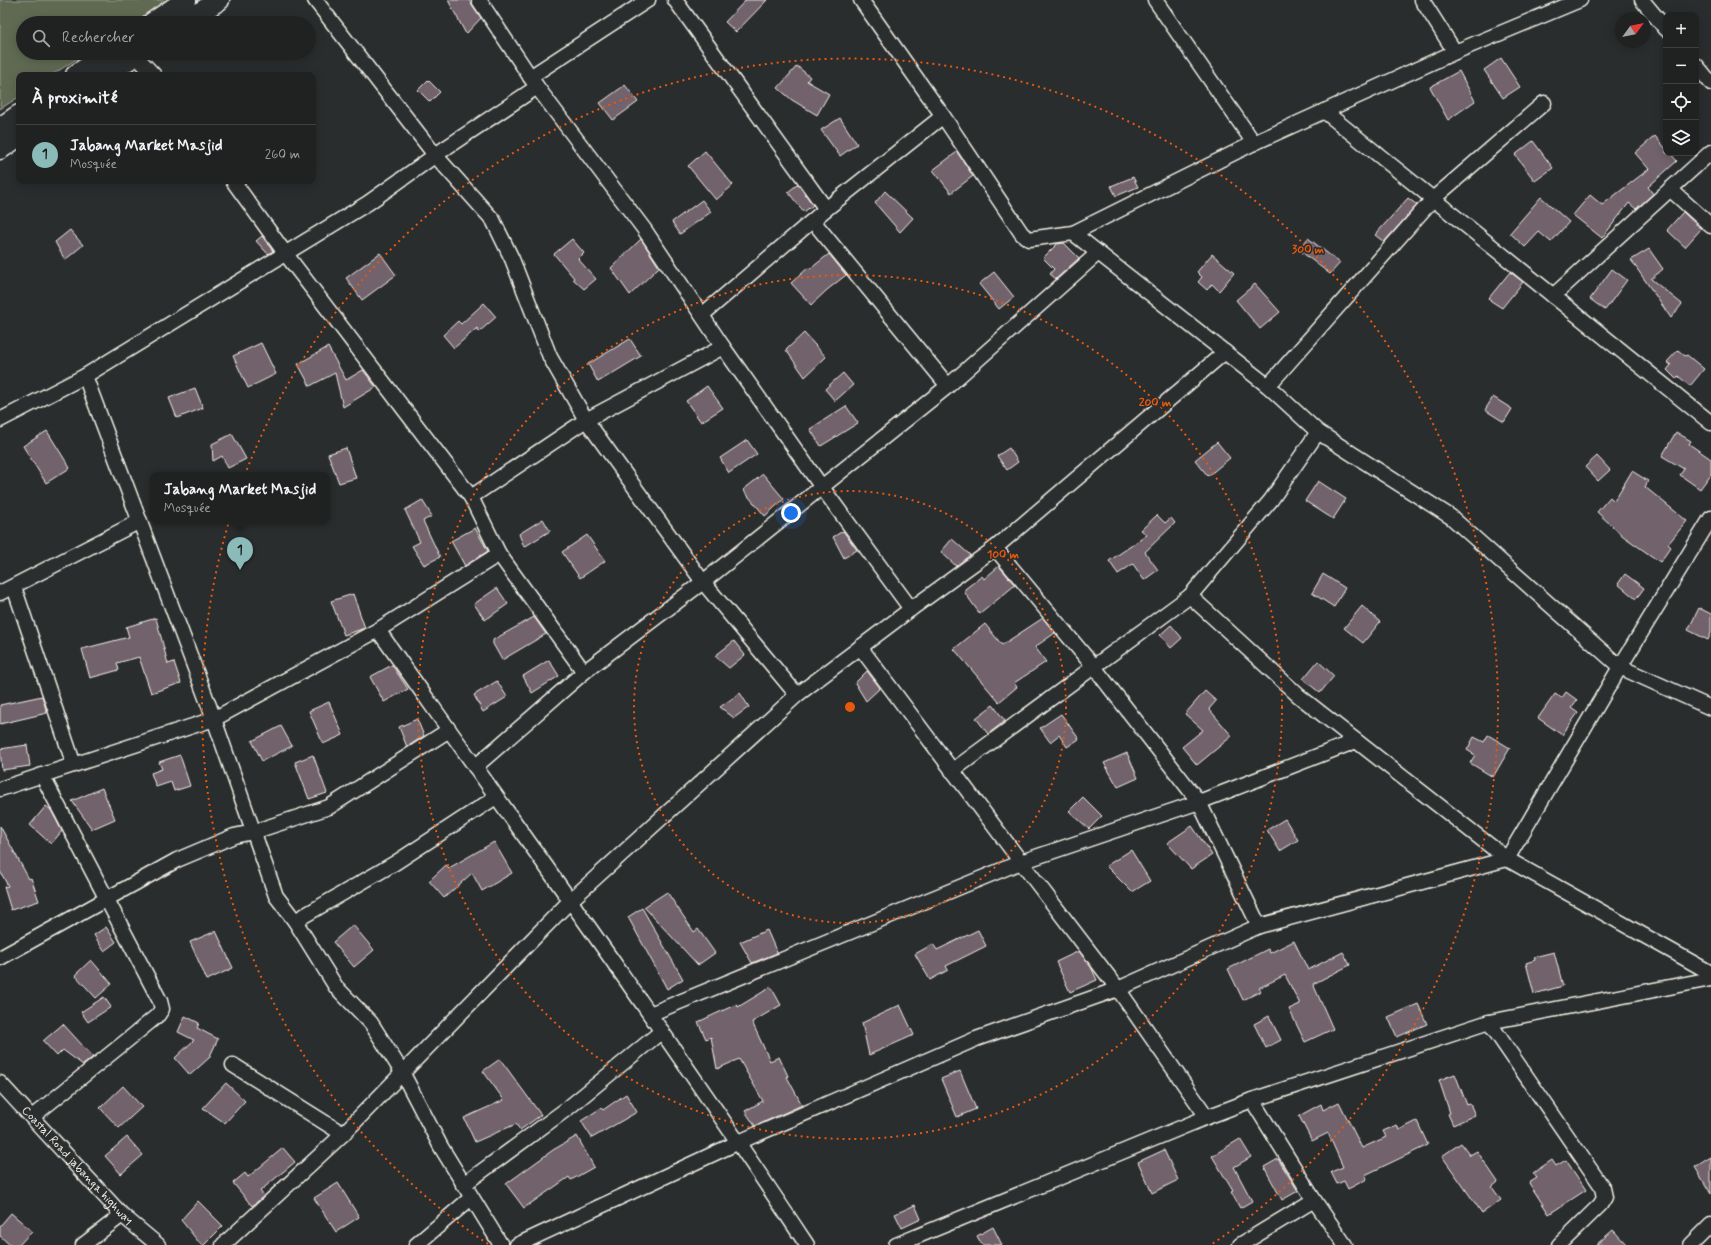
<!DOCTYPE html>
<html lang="fr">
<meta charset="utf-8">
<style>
body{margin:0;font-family:Mynerve,sans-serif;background:#282a2a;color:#f1f3f6}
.controls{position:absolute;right:12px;top:12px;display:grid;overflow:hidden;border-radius:8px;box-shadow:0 2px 10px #0003}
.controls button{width:36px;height:36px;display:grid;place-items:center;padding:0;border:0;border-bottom:1px solid #3d3f40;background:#202222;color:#f1f3f6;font:20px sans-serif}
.compass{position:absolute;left:1615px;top:12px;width:36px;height:36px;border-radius:50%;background:#202222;box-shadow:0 2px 10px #0003;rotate:57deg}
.you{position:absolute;left:791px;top:513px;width:14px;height:14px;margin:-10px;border:3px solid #fff;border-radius:50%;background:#1a73e8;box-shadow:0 0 0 6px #1a73e833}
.badge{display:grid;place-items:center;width:26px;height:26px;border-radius:50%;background:#8bbbb9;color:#111;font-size:13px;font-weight:700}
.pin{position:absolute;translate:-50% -33px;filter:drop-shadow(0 1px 2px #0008)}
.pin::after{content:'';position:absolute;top:21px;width:14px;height:12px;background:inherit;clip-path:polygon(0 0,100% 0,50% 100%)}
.popup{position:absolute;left:150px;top:472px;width:180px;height:52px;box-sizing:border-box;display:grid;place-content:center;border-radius:8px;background:#202222;filter:drop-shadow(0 1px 3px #0005);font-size:13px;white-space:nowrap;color:#a2a4a5}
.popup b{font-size:15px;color:#f1f3f6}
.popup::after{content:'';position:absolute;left:50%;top:100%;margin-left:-8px;border:8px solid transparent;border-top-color:#202222}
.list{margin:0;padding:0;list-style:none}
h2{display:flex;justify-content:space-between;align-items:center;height:52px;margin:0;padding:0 16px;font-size:17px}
h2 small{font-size:13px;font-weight:400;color:#a2a4a5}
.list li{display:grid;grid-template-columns:26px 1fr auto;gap:12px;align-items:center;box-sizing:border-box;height:60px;padding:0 16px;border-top:1px solid #3d3f40}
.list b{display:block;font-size:15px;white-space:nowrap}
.list p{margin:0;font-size:13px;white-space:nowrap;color:#a2a4a5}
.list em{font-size:13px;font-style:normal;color:#a2a4a5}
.icon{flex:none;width:22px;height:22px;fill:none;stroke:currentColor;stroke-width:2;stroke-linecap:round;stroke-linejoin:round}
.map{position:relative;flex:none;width:1711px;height:1245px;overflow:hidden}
.search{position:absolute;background:#202222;box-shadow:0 2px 10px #0003;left:16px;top:16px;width:300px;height:44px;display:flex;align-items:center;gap:10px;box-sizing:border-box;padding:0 14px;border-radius:22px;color:#a2a4a5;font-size:15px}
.panel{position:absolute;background:#202222;box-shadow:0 2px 10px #0003;left:16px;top:72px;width:300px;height:112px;border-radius:8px}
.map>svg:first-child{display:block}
.green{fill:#606b52;stroke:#aaae9d}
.building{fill:#72626c;stroke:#f4f1e8}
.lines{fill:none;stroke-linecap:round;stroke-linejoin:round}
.street-casing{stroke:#f4f1e8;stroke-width:17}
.secondary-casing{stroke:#f4f1e8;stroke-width:23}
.street{stroke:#2a2d2e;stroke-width:14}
.secondary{stroke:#2a2d2e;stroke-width:20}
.ring{fill:none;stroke:#e8590c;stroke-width:2;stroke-dasharray:2 4}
.labels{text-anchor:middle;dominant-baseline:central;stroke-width:3;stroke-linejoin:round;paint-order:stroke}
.street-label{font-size:12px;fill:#f4f1e8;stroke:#2a2d2e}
.centre{fill:#e8590c;stroke:#2a2d2e;stroke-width:2}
.ring-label{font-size:12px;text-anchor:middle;font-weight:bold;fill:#e8590c;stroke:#2a2d2e;stroke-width:3;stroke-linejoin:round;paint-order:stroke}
</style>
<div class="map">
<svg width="1711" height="1245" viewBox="0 0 1711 1245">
<rect width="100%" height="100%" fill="#2a2d2e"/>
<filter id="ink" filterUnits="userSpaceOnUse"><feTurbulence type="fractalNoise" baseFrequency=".025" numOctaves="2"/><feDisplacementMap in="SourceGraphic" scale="8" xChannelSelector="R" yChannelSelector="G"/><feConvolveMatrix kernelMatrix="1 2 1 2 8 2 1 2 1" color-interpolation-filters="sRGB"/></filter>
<g filter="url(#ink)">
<path class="green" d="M0 0H168L133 23H23V53H86L52 75H19V97L0 109Z"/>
<path class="building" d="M448 0H469L481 18 466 34Z
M746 0H767L736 32 725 22Z
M1501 58 1520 87 1503 98 1484 70Z
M797 66 810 77 807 81 829 94 817 115 792 100 778 88Z
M1459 71 1475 101 1448 120 1430 87Z
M428 80 440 92 430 102 418 90Z
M625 85 638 102 613 120 600 103Z
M840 118 857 144 840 156 821 130Z
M1655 136 1666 149V153H1670L1677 161 1648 187 1653 194 1636 209 1629 203 1602 238 1573 215 1590 195 1602 205 1649 169 1635 153Z
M1533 141 1553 168 1535 181 1515 155Z
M705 151 733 185 716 200 688 166Z
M957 152 973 176 951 193 933 170Z
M1133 177 1138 187 1116 196 1111 186Z
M798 184 813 205 804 212 788 192Z
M885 191 913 218 900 232 875 203Z
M1541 197 1569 222 1551 242 1539 232 1525 247 1510 233Z
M1408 198 1417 205 1384 242 1375 235Z
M702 200 711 212 680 234 672 222Z
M1683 212 1701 229 1685 247 1667 230Z
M70 230 83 245 65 260 55 242Z
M262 236 273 251 268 254 256 241Z
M1308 238 1340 263 1330 274 1299 250Z
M572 239 584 253 578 259 596 279 584 289 573 279 574 278 554 254Z
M641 239 659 267 630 295 611 268Z
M1064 243 1079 258 1056 279 1050 274 1054 269 1043 258 1057 244Z
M1649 249 1663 269 1651 279 1682 304 1671 318 1631 260Z
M380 253 396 275 362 300 346 278Z
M829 254 846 275 827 290 811 305 791 283 808 268 810 269Z
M1212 254 1234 273 1219 291 1212 284 1207 290 1198 282 1202 277 1197 272Z
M1612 269 1627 280 1605 310 1590 299Z
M994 272 1014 297 999 309 979 284Z
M1510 272 1523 282 1502 308 1488 299Z
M1255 284 1280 312 1260 329 1236 300Z
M484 303 496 317 479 332 477 328 454 348 443 335 458 321 461 324Z
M804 333 826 357 805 377 786 350Z
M630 339 641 356 598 382 588 364Z
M261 343 276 374 248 388 233 356Z
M328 347 346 380 363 370 376 387 343 407 335 373 310 386 298 364Z
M1678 350 1685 356 1687 355 1704 369 1690 386 1678 376 1676 379 1667 370 1671 365 1667 362Z
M843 373 853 385 835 401 825 389Z
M707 386 723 408 701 422 686 401Z
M195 388 203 408 177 418 169 398Z
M1493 397 1512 409 1504 422 1485 410Z
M846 406 858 423 821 446 810 429Z
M47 431 70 468 46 483 23 446Z
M1676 432 1691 441 1689 444 1711 459V474L1700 489 1680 475 1684 469 1662 456Z
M232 434 246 459 228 468 222 456 213 461 212 444Z
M747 440 757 454 729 473 720 458Z
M1217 442 1230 458 1208 476 1195 460Z
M346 448 356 478 339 483 328 454Z
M1009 448 1018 462 1007 470 997 456Z
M1597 456 1610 470 1598 481 1585 467Z
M1632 471 1648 481 1645 487 1687 521 1668 544 1671 547 1660 562 1623 536 1597 512 1610 497 1614 501Z
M763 474 784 499 765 516 743 490Z
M1318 481 1346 499 1333 519 1305 501Z
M422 500 432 516 423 521 440 557 424 565 412 546 420 542 405 510Z
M1157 515 1165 523 1171 518 1175 523 1145 552 1158 570 1144 580 1133 564 1118 574 1109 561 1147 535 1141 530Z
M543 519 550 531 524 547 519 534Z
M475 528 488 551 465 566 451 541Z
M843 531 857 550 844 558 833 537Z
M587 535 605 561 580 578 562 552Z
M952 539 970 555 956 566 941 552Z
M999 566 1015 585 980 614 965 593V589L982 576 984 579Z
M1323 574 1345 588 1334 607 1312 593Z
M1625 574 1644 588 1636 599 1618 584Z
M497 588 508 604 485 620 474 604Z
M353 594 365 628 344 635 331 601Z
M1362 606 1380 622 1363 643 1344 628Z
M1699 608 1711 614V633L1708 640 1688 630Z
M534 617 546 634 502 660 493 644V640Z
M156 618 168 664 174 662 181 683 151 693 139 657 117 663 119 670 90 678 82 649 129 637 126 627Z
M1043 618 1055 633 1035 647 1046 662 1014 683 1017 687 999 702 954 649 985 624 1002 645Z
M1171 625 1182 638 1171 648 1160 635Z
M734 641 745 655 729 668 715 656Z
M549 660 559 676 532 693 523 676Z
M1318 661 1334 676 1320 693 1303 679Z
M392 665 408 689 384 702 370 677Z
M867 671 880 688 866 701 855 683Z
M497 681 507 697 483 712 474 695Z
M1205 691 1216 701 1209 709 1232 736 1197 765 1182 747 1203 730 1185 714Z
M1566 692 1577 700 1571 708 1578 713 1562 735 1538 718 1555 694 1562 698Z
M740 693 749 707 734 718 720 707Z
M42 696 47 713 0 724V705Z
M329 702 343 735 323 744 309 711Z
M993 705 1005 721 988 734 976 718Z
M1061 714 1079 739 1067 747 1059 735 1050 742 1040 728Z
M417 719 424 736 407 747 399 727Z
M281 726 292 746 262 761 252 741Z
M1488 735 1510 748 1493 777 1470 763 1475 755 1467 750 1474 737 1484 742Z
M27 745 30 766 2 770 0 749Z
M1127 753 1138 778 1118 787 1104 763Z
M180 755 190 786 174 791 171 782 156 787 151 773 162 769 159 762Z
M313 755 327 793 309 799 295 762Z
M102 788 115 819 92 829 72 801Z
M1083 797 1102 816 1089 829 1069 811Z
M46 806 51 810 62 831 51 844 30 825Z
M1285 819 1298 840 1280 851 1267 830Z
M0 826 29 879 31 878 39 901 11 910 4 887 8 886 0 871Z
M1192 826 1212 855 1191 869 1167 843Z
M494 842 512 873 482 891 472 873 444 898 429 881 446 865 449 868Z
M1131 850 1150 881 1132 892 1106 866Z
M667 892 694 932 698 929 715 953 698 965 644 907Z
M642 908 683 979 667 989 628 917Z
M353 925 374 950 354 967 333 942Z
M106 927 116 942 104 951 94 935Z
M767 930 777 953 752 963 740 942Z
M978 930 986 946 946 966 948 970 930 980 915 954 933 944 937 950Z
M216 931 233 968 207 980 190 942Z
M1294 941 1308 970 1343 952 1350 965 1313 984 1333 1029 1305 1042 1289 1009 1300 1004 1285 975 1259 988 1261 991 1243 1000 1228 969 1268 949 1270 953Z
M1079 951 1091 967 1097 980 1070 992 1056 962Z
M1554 952 1563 986 1534 994 1526 963 1535 960 1534 957Z
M91 960 112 984 96 998 75 975Z
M771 987 781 1005 752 1022 770 1061 779 1057 788 1076 787 1077 802 1105 755 1126 745 1111 763 1101 739 1059 717 1069 711 1037 706 1039 698 1022 737 1004 738 1007Z
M104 997 111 1007 88 1022 81 1012Z
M1418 1004 1427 1024 1397 1037 1388 1017Z
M900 1005 914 1035 869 1055 862 1023Z
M185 1016 199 1023 197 1028 218 1039 209 1058 190 1075 175 1058 194 1040 178 1032Z
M1269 1016 1281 1040 1266 1048 1254 1024Z
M63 1024 93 1057 83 1065 63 1050 57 1056 43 1041Z
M500 1059 541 1115 520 1130 516 1124 475 1142 464 1118 504 1100 483 1071Z
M960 1071 976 1109 957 1117 941 1079Z
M1455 1074 1467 1105 1470 1104 1475 1115 1453 1125 1448 1114 1450 1113 1439 1080Z
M226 1083 245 1101 225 1123 203 1108Z
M123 1086 142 1107 119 1128 100 1108Z
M626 1094 637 1112 592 1138 581 1121 601 1108 603 1110Z
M1339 1102 1362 1148 1386 1137 1383 1131 1397 1125 1399 1130 1417 1121 1428 1145 1365 1175 1367 1179 1348 1189 1344 1181 1337 1184 1331 1172 1343 1167 1328 1133 1312 1141 1299 1116 1321 1104 1323 1110Z
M577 1136 594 1167 571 1180 569 1177 524 1208 506 1184 553 1150Z
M127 1137 143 1155 121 1174 105 1156Z
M1240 1139 1251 1157 1234 1167 1252 1201 1240 1208 1231 1192 1233 1191 1212 1156Z
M1461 1143 1470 1155 1477 1151 1498 1182 1492 1187 1501 1200 1482 1213 1442 1156Z
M283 1148 295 1162 260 1191 264 1196 252 1206 233 1183 245 1173 248 1177Z
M1164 1150 1178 1180 1152 1193 1138 1162Z
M1711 1157V1194L1695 1167Z
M1278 1159 1298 1191 1282 1200 1264 1167Z
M1552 1160 1556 1166 1566 1160 1586 1190 1549 1214 1529 1183 1537 1178 1533 1173Z
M338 1183 359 1217 336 1232 314 1198Z
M198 1201 223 1226 204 1245H201L181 1220Z
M915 1205 921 1219 902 1228 895 1214Z
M11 1213 32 1231 19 1245H10L0 1236V1226Z
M993 1227 1002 1245H982L977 1236Z
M1613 1230 1627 1245H1596Z"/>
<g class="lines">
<g class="street-casing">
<g id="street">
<path d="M315 0 435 155 493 220 512 259 550 357 586 420 703 582 797 695"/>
<path d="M479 0 537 87 644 229 723 347 821 486 911 609"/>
<path d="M675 0 826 209"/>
<path d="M861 0 943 116 1022 234 1029 239 1073 233 1254 143 1455 52 1580 0"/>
<path d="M1155 0 1254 143"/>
<path d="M1422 0 1455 52"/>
<path d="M1642 0 1666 29"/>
<path d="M135 55 154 75"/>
<path d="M1696 65 1711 83"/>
<path d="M530 77 648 0"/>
<path d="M1324 111 1711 423"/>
<path d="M233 181 285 253 471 497 499 554 584 672"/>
<path d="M1670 189 1711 226"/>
<path d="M813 221 948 386"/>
<path d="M1073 233 1268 386 1318 432 1451 517 1620 667 1711 708"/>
<path d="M1553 296 1711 152"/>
<path d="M702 315 826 209 943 116"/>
<path d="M85 376 214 719 276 896 295 921 336 987 371 1023 402 1072 441 1147 501 1245"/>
<path d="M1268 386 1433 199 1544 103"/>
<path d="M0 420 85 376 368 203 447 147 537 87"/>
<path d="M471 497 586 420 723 347"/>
<path d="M995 548 1094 667 1199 802 1259 926"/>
<path d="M14 587 74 765"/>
<path d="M0 593 140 521"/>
<path d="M1190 596 1299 696 1507 859 1711 973"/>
<path d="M378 630C523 834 669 1037 807 1245"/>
<path d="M860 647 1021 862 1118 989 1207 1117 1252 1100 1314 1200 1345 1245"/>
<path d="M475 767 584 672 703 582 948 386 1098 253"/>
<path d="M952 771 1190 596 1271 500 1318 432"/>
<path d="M0 789 214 719 378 630 499 554"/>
<path d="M295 921 395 863 496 797"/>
<path d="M0 958 177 860 234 836 253 832 329 807 449 730"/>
<path d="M650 1014 1021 862 1199 802 1356 741"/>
<path d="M1489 1022 1603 1188 1605 1197 1600 1205 1559 1245"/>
<path d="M233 1065 343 1134"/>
<path id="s1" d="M0 1083 122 1215 158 1245"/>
<path d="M1252 1100 1489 1022 1711 979"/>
<path d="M32 1117 135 1034 158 1015 162 1009 160 1001 42 775"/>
<path d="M463 1185 568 1108 662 1031"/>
<path d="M83 1245 122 1215"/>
<path d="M223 1245 343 1134 570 901 797 695 911 609 995 548 1225 352"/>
<path d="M416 1245 471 1198"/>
<path d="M517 1245 739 1142 976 1039 1118 989 1259 926 1507 859 1620 667 1711 518"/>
<path d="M896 1245 1207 1117"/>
<path d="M1240 1245 1314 1200"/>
<path d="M1691 1245 1711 1225"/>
</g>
</g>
<g class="secondary-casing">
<path id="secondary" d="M152 23 186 0
M184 23 219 0
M76 75 108 53
M106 75 138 53
M0 128 19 115
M0 149 19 136"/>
</g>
<use href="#street" class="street"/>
<use href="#secondary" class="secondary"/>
</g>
</g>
<g class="ring">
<circle cx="850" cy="707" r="216"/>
<circle cx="850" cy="707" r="432"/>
<path d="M488 1244A648 648 0 1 1 1212 1244"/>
</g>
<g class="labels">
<g class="street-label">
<text stroke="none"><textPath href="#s1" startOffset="113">Coastal Road jabanga highway</textPath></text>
</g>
</g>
<circle cx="850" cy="707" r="6" class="centre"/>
<g class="ring-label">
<text x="1308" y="253">300 m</text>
<text x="1155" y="406">200 m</text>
<text x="1003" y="558">100 m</text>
</g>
</svg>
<div class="controls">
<button>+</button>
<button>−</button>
<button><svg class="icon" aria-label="locate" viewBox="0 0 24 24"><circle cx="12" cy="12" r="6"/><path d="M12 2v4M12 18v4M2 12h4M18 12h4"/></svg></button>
<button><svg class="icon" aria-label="layers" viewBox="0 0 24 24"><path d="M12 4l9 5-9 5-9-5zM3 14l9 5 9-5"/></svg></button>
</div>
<svg class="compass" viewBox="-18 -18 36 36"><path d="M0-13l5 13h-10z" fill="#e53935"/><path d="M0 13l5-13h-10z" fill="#a2a4a5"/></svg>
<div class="you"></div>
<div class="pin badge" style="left:240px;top:570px">1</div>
<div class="popup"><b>Jabang Market Masjid</b>Mosquée</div>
<div class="search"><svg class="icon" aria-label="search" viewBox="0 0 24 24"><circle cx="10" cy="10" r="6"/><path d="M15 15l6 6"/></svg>Rechercher</div>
<section class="panel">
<h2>À proximité<small></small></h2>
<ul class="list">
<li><span class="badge">1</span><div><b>Jabang Market Masjid</b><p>Mosquée</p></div><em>260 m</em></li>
</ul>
</section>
</div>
